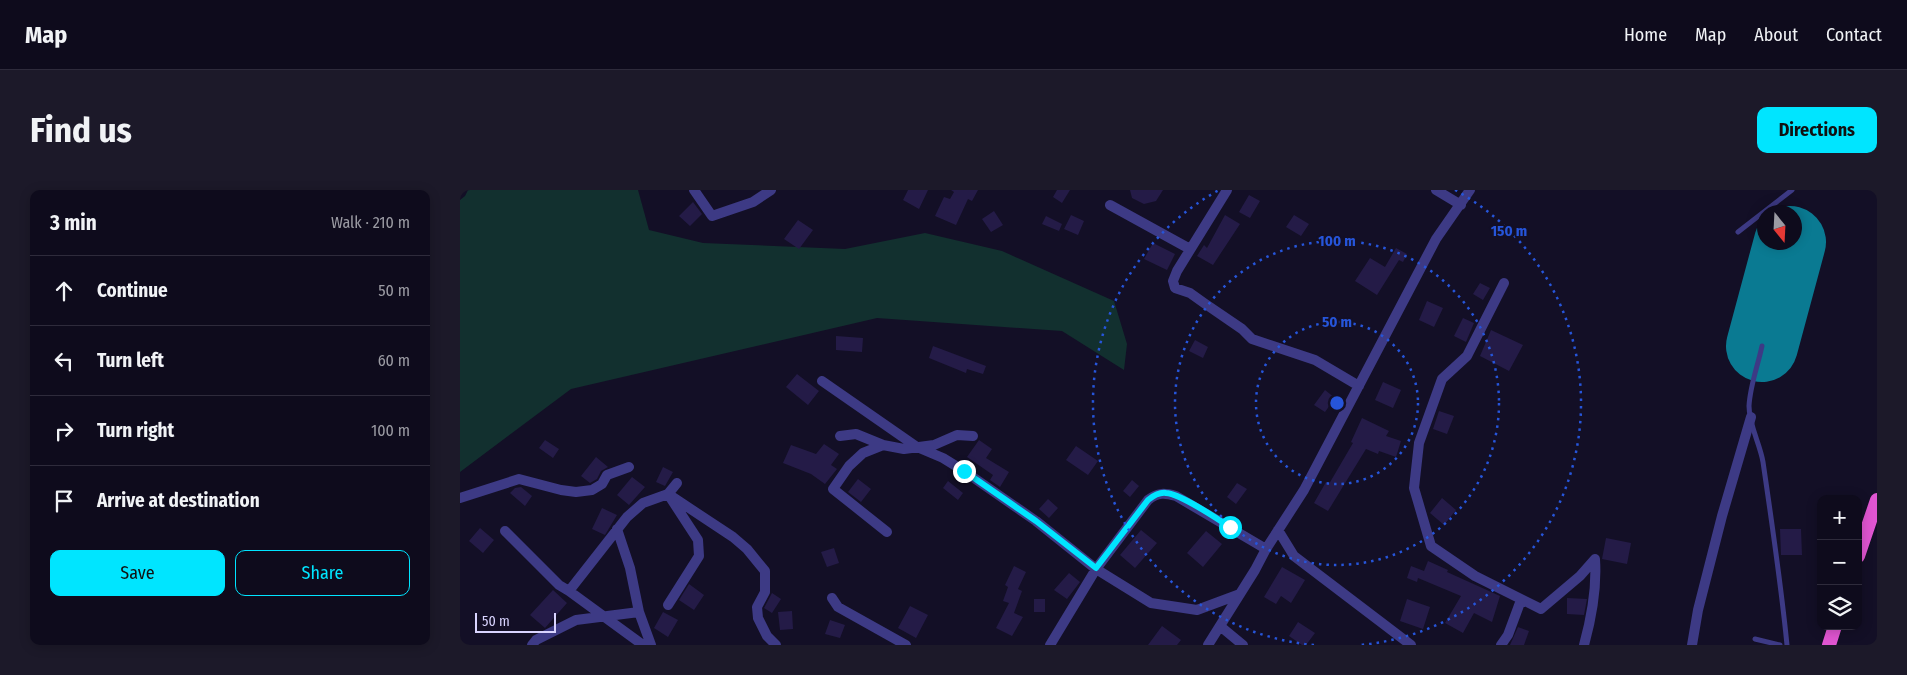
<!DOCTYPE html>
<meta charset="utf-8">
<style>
body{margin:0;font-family:"Fira Sans Condensed",sans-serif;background:#1c1929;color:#f1f3f6}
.controls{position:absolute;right:15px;bottom:15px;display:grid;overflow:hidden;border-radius:10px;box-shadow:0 2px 12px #0003}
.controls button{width:45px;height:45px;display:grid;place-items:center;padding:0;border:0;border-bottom:1px solid #2e2b3b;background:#0e0b1c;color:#f1f3f6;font:25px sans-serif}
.compass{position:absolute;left:1297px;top:15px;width:45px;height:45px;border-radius:50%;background:#0e0b1c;box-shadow:0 2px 12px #0003;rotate:162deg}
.scale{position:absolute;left:15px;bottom:12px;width:81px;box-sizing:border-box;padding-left:5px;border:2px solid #d9d4ff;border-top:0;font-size:14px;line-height:18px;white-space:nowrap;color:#d9d4ff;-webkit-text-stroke:4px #130f26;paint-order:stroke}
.stop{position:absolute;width:15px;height:15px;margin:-11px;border:4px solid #00e5ff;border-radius:50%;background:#fff}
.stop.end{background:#00e5ff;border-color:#fff;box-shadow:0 1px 5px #0008}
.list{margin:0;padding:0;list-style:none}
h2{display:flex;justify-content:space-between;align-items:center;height:65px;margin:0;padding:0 20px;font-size:21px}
h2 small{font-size:16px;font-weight:400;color:#9b9ba3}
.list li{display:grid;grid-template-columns:32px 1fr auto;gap:15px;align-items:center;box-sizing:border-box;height:70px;padding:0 20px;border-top:1px solid #2e2b3b}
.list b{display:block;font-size:19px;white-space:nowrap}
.list em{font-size:16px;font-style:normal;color:#9b9ba3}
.actions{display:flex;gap:10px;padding:15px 20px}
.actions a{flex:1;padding:11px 0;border:1px solid #00e5ff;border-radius:10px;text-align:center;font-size:18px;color:#00e5ff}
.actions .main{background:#00e5ff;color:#111}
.icon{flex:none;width:28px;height:28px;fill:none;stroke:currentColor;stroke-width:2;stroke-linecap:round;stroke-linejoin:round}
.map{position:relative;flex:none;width:1417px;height:455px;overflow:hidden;border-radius:10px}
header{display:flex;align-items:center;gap:30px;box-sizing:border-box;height:70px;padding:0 25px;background:#0e0b1c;border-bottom:1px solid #2e2b3b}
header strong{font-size:24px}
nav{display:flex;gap:28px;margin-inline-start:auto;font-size:18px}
.intro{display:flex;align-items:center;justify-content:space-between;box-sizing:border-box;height:120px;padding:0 30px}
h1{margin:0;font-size:35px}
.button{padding:12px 22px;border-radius:10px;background:#00e5ff;color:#111;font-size:18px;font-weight:700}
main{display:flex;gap:30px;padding:0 30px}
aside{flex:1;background:#0e0b1c;border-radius:10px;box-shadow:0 2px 12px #0003}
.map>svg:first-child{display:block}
.green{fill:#12302f}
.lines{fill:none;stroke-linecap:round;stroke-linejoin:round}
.runway{stroke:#0a7a92;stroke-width:72}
.building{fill:#241b47}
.service{stroke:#3d3a85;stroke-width:5}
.minor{stroke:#3d3a85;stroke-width:10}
.trunk{stroke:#e055d1;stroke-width:14}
.route{stroke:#00e5ff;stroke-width:6}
.ring{fill:none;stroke:#2655da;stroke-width:2.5;stroke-dasharray:2.5 5}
.centre{fill:#2655da;stroke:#130f26;stroke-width:2.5}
.ring-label{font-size:15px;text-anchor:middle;font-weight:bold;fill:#2655da;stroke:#130f26;stroke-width:4;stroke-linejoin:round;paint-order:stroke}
</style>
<header>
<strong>Map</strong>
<nav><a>Home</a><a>Map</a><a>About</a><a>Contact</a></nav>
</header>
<div class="intro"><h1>Find us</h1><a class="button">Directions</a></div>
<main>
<aside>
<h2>3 min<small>Walk · 210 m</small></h2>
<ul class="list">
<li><svg class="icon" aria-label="ahead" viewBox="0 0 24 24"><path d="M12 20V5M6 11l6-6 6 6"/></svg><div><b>Continue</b></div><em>50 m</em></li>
<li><svg class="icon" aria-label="left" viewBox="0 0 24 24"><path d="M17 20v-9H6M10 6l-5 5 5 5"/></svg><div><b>Turn left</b></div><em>60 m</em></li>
<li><svg class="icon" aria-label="right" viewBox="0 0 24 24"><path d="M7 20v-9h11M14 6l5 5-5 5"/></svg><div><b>Turn right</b></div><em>100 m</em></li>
<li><svg class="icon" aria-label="arrive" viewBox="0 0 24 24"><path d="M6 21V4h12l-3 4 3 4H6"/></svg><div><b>Arrive at destination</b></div></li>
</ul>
<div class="actions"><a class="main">Save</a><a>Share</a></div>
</aside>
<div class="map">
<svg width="1417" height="455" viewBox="0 0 1417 455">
<rect width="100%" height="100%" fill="#130f26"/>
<path class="green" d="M8 0H178L189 40 243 53 385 59 465 43 542 61 654 111 667 154 664 180 602 141 417 128 111 199 0 282V10L5 6Z"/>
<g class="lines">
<path class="runway" d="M1302 156 1330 52"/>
</g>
<path class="building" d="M448 0H468L459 19 443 10Z
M491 0H518L512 11 508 9 496 35 475 26 484 7 490 9 494 2Z
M597 0H610L602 13 593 7Z
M670 0H703L696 11 684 14 672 8Z
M789 5 800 11 790 28 779 22Z
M233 12 242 24 230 36 219 26Z
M534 21 543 35 531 42 522 29Z
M611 25 624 31 618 45 604 39Z
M765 25 780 34 753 75 737 66 744 55 747 58Z
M834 25 849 34 841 46 826 37Z
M586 26 602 34 599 41 582 34Z
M338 30 353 40 339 59 324 49Z
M693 53 715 64 707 80 684 69Z
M936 58 947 64 943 72 939 70 917 105 895 91 910 68 925 77Z
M1020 93 1030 98 1023 110 1013 104Z
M967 111 983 118 974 137 959 130Z
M1003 128 1014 133 1006 152 994 146Z
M1031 140 1063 155 1049 181 1020 166Z
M376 146 403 148 402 162 376 160Z
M735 150 748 157 743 168 729 161Z
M473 156 526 176 523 184 507 179 506 183 469 168Z
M337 184 359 201 348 215 326 197Z
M923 192 941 200 933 218 915 210Z
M865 200 875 208 865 222 854 215Z
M979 221 994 226 987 244 973 239Z
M902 228 929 241 926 246 941 251 936 267 919 261 918 264 906 259 868 321 854 313 866 292 869 294 893 253 891 252Z
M85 250 99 259 93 268 79 258Z
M519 250 532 259 526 268 549 282 540 297 530 290 533 285 507 267Z
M364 254 379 264 371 275 377 279 365 294 351 284 323 273 331 255 356 264Z
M616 256 638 271 628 285 606 270Z
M136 267 148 277 141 281 137 289 130 293 121 286Z
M203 277 213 282 205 296 196 292Z
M172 287 185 297 169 315 157 305Z
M398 289 411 299 401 312 388 302Z
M672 290 679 296 670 307 663 301Z
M488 291 503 303 498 310 483 298Z
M777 293 787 299 776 314 767 307Z
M61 297 72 306 65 316 50 303 55 298Z
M982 308 996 320 984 335 970 323Z
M588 309 598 318 589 328 579 319Z
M142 318 157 325 145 345 132 339Z
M20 338 34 350 23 363 9 351Z
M1320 339H1341L1342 365H1321Z
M681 340 697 353 675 378 660 365Z
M746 341 762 354 743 377 727 363Z
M1146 348 1171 353 1167 374 1142 369Z
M374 358 379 373 367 377 361 362Z
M968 371 988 380 987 382 1040 406 1032 432 1014 423 1003 443 985 433 1001 406 958 388 957 392 947 388 951 376 964 381Z
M554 376 566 382 558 399 562 401 554 423 563 427 552 446 536 438 549 413 543 411 548 397 545 395Z
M822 377 845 390 831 413 821 406 816 414 804 407Z
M609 383 620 392 607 409 594 400Z
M229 394 244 405 234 420 219 410Z
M93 400 107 413 85 438 70 425Z
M312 403 321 409 312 423 304 418Z
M1107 408 1127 409 1124 425 1107 424Z
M574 409H585V422H574Z
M947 409 970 417 963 439 940 431Z
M450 416 468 425 456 448 438 438Z
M332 421 333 439 320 440 318 422Z
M203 422 218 430 208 447 194 438Z
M370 430 385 435 380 448 365 444Z
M838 432 855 443 846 455H842L829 446Z
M702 436 721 450 717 455H688Z
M1058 437 1069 441 1064 455H1050Z"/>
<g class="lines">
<path class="service" d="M1278 42 1332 0
M1302 156C1298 175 1290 196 1289 216 1289 235 1300 254 1303 272 1312 333 1321 394 1327 455
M1295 449 1320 455"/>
<path class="minor" d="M234 0 252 26 293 12 311 0
M767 0 717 81 713 91 715 98 730 103 744 113 782 139 792 149 855 170 899 196
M976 0 1001 15
M650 15 730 59
M1044 93 1007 166 982 189 959 253 954 298 971 356 1015 386 1081 419 1120 386 1135 369
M362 191 457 257 483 268 504 281 576 331 636 379 691 413 737 420 780 404
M380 246 396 244 423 255 444 259 474 255 497 245 513 246
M423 255 403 263 389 276 373 299 427 342
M0 308 59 289 101 300 116 302 132 300 142 294 147 285 169 277
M157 339 170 378 179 422 191 455
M818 340 834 366 951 455
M45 341 99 395 109 401
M372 408 378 417 446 455
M208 415 239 366 238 350 208 304 217 293
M760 436 783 455
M72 455 76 450 116 430 179 422
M183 455 109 401 167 327 183 313 208 304 273 347 287 359 305 381V402L297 417 298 428 307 446 316 455
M590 455 636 379 688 310C698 302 705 303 716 306L806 359
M748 455 795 380 806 359 844 300 976 49 1010 0
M1041 455 1048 445 1061 410
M1124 455C1132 426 1137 398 1135 369
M1232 455 1238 420 1262 326 1291 227"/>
<path class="trunk" d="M1398 366 1417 310
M1369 455 1375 436"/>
</g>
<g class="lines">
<path class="route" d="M504 281 576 331 636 378 688 310C693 306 699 302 706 303 721 304 756 328 770 337"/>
</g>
<g class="ring">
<circle cx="877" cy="213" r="81"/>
<circle cx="877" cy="213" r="162"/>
<path d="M854 455A243 243 0 0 1 759 0M995 0A243 243 0 0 1 900 455"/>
</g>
<circle cx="877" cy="213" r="8" class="centre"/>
<g class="ring-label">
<text x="1049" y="46">150 m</text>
<text x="877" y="56">100 m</text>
<text x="877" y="137">50 m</text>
</g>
</svg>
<div class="controls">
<button>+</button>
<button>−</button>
<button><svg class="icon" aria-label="layers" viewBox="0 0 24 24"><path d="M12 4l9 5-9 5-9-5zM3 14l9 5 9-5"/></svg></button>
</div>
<svg class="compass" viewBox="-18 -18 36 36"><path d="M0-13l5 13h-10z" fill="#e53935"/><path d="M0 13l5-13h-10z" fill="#9b9ba3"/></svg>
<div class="scale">50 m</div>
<div class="stop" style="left:770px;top:337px"></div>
<div class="stop end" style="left:504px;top:281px"></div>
</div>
</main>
